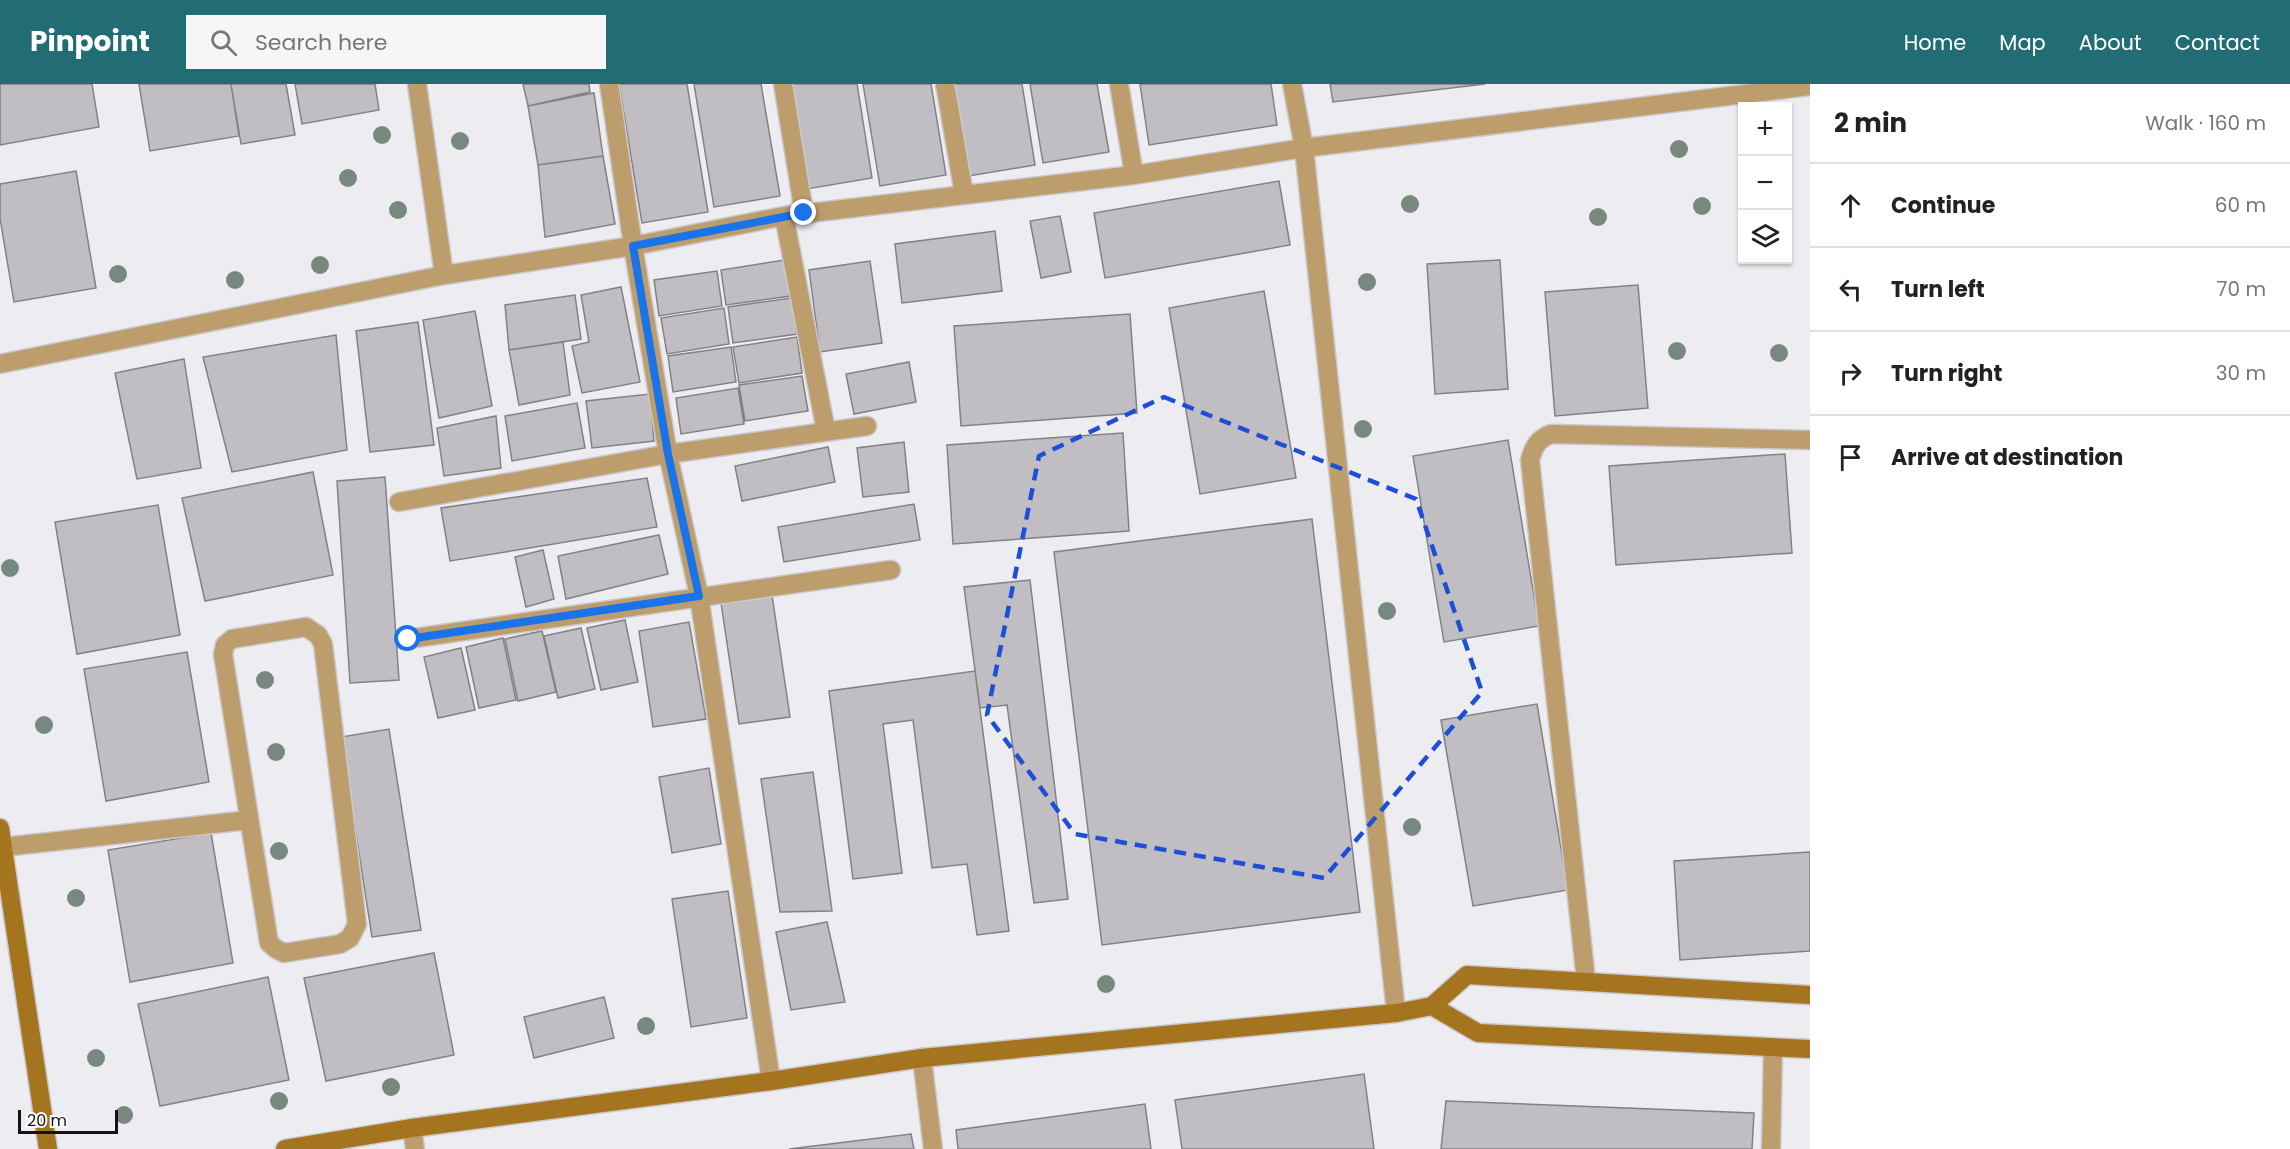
<!DOCTYPE html>
<meta charset="utf-8">
<style>
body{margin:0;font-family:Poppins,sans-serif;background:#f6f6f6;color:#222}
.controls{position:absolute;right:18px;top:18px;display:grid;overflow:hidden;border-radius:0px;box-shadow:0 2px 4px #0004}
.controls button{width:54px;height:54px;display:grid;place-items:center;padding:0;border:0;border-bottom:2px solid #e0e0e0;background:#fff;color:#222;font:30px sans-serif}
.scale{position:absolute;left:18px;bottom:15px;width:100px;box-sizing:border-box;padding-left:6px;border:3px solid #121113;border-top:0;font-size:16px;line-height:21px;white-space:nowrap;color:#121113;-webkit-text-stroke:4px #fff;paint-order:stroke}
.stop{position:absolute;width:18px;height:18px;margin:-14px;border:4px solid #1a73e8;border-radius:50%;background:#fff}
.stop.end{background:#1a73e8;border-color:#fff;box-shadow:0 2px 6px #0008}
.list{margin:0;padding:0;list-style:none}
h2{display:flex;justify-content:space-between;align-items:center;height:78px;margin:0;padding:0 24px;font-size:26px}
h2 small{font-size:20px;font-weight:400;color:#767676}
.list li{display:grid;grid-template-columns:39px 1fr auto;gap:18px;align-items:center;box-sizing:border-box;height:84px;padding:0 24px;border-top:2px solid #e0e0e0}
.list b{display:block;font-size:22px;white-space:nowrap}
.list em{font-size:20px;font-style:normal;color:#767676}
.icon{flex:none;width:33px;height:33px;fill:none;stroke:currentColor;stroke-width:2;stroke-linecap:round;stroke-linejoin:round}
.map{position:relative;flex:none;width:1810px;height:1065px;overflow:hidden}
header{display:flex;align-items:center;gap:36px;box-sizing:border-box;height:84px;padding:0 30px;background:#226d74;color:#fff}
header strong{font-size:28px}
nav{display:flex;gap:33px;margin-inline-start:auto;font-size:21px}
.search{width:420px;height:54px;background:#f6f6f6;display:flex;align-items:center;gap:15px;box-sizing:border-box;padding:0 21px;border-radius:0px;color:#767676;font-size:22px}
main{display:flex}
aside{flex:1;background:#fff}
.map>svg:first-child{display:block}
.building{fill:#c0bec3;stroke:#828186;stroke-width:1.5}
.lines{fill:none;stroke-linecap:round;stroke-linejoin:round}
.lane-casing{stroke:#cac9cd;stroke-width:21}
.street-casing{stroke:#cac9cd;stroke-width:21}
.secondary-casing{stroke:#cac9cd;stroke-width:21}
.lane{stroke:#be9d6d;stroke-width:18}
.street{stroke:#be9d6d;stroke-width:18}
.secondary{stroke:#a5741f;stroke-width:18}
.tree{fill:#77887f}
.route{stroke:#1a73e8;stroke-width:8}
.marked{fill:none;stroke:#1d4ed8;stroke-width:4.5;stroke-dasharray:12 8;stroke-linejoin:round}
</style>
<header>
<strong>Pinpoint</strong>
<div class="search"><svg class="icon" aria-label="search" viewBox="0 0 24 24"><circle cx="10" cy="10" r="6"/><path d="M15 15l6 6"/></svg>Search here</div>
<nav><a>Home</a><a>Map</a><a>About</a><a>Contact</a></nav>
</header>
<main>
<div class="map">
<svg width="1810" height="1065" viewBox="0 0 1810 1065">
<rect width="100%" height="100%" fill="#edecf1"/>
<path class="building" d="M0 0H92L99 43 0 61Z
M139 0H231L239 52 150 67Z
M231 0H286L295 51 241 60Z
M295 0H375L379 26 302 40Z
M523 0H589L590 8 528 22Z
M619 0H687L708 128 642 139Z
M694 0H761L780 112 714 123Z
M789 0H857L872 94 807 105Z
M863 0H931L946 91 880 102Z
M954 0H1022L1035 81 969 92Z
M1030 0H1097L1109 68 1043 79Z
M1140 0H1271L1277 41 1149 61Z
M1330 0H1485L1333 18Z
M594 9 603 72 538 81 528 22Z
M603 72 615 140 545 153 538 81Z
M76 87 96 204 14 218 0 134V100Z
M1279 97 1290 161 1105 194 1094 129Z
M1060 132 1071 188 1041 194 1030 137Z
M995 147 1002 207 902 219 895 160Z
M784 176 790 212 726 221 721 186Z
M1500 176 1508 305 1435 310 1427 180Z
M870 177 882 259 820 268 809 186Z
M717 187 722 222 659 232 654 196Z
M1638 201 1648 324 1555 332 1545 208Z
M621 203 640 298 582 309 572 262 589 258 581 211Z
M1264 207 1296 394 1200 410 1169 224Z
M575 211 581 255 509 266 505 221Z
M791 214 797 250 733 259 728 223Z
M724 224 729 260 667 270 661 234Z
M475 227 492 322 439 334 423 236Z
M1130 230 1137 329 961 342 954 242Z
M418 238 434 361 370 368 356 247Z
M336 251 347 366 232 388 203 273Z
M797 253 802 289 739 299 733 263Z
M563 258 570 311 519 321 509 266Z
M731 263 736 298 673 308 668 272Z
M184 275 201 384 137 395 115 289Z
M909 278 916 318 854 330 846 290Z
M802 292 808 327 745 337 739 301Z
M738 304 744 340 681 350 676 314Z
M650 310 654 357 592 364 586 317Z
M577 319 585 364 512 377 505 332Z
M496 332 501 384 444 392 437 344Z
M1123 349 1129 447 953 460 947 361Z
M1508 356 1539 542 1444 558 1413 372Z
M904 358 909 408 863 413 857 364Z
M828 363 835 398 742 417 735 382Z
M1785 370 1792 469 1616 481 1609 382Z
M313 388 333 491 205 517 182 414Z
M385 393 399 596 350 599 337 397Z
M647 394 657 443 450 477 441 424Z
M914 420 920 456 784 478 778 443Z
M158 421 180 551 77 570 55 438Z
M1312 435 1360 828 1102 861 1054 468Z
M659 451 668 490 566 515 558 472Z
M543 466 554 515 526 523 515 473Z
M1030 496 1068 815 1034 819 1007 621 980 624 964 503Z
M772 511 790 633 739 640 721 519Z
M625 536 638 598 601 606 587 544Z
M689 538 706 635 653 643 639 547Z
M581 544 595 605 558 614 544 552Z
M542 547 556 608 518 617 505 555Z
M503 554 516 616 479 624 466 563Z
M461 564 475 626 438 634 424 573Z
M187 568 209 698 106 717 84 585Z
M975 587 1009 847 977 851 967 780 932 784 913 636 883 640 902 789 853 795 829 607Z
M1537 620 1568 806 1473 822 1441 636Z
M389 645 421 846 372 853 341 653Z
M709 684 721 760 672 769 659 693Z
M813 688 832 827 780 828 761 695Z
M211 749 233 879 130 898 108 766Z
M1810 768V867L1680 876 1674 777Z
M728 807 747 934 691 943 672 815Z
M827 838 845 918 791 926 776 848Z
M434 869 454 971 326 997 304 894Z
M268 893 289 996 160 1022 138 920Z
M604 913 614 954 534 974 524 933Z
M1364 990 1374 1065H1182L1175 1016Z
M1446 1017 1754 1029 1752 1065H1441Z
M1145 1020 1151 1065H958L956 1046Z
M911 1050 914 1065H789Z"/>
<g class="lines">
<g class="lane-casing">
<path id="lane" d="M1771 1065 1773 964"/>
</g>
<g class="street-casing">
<path id="street" d="M417 0 444 191
M609 0 633 162 668 370 699 512 771 997
M783 0 804 129
M945 0 964 110
M1119 0 1134 91
M1292 0 1304 64 1396 929
M784 132 826 347
M0 280 444 191 633 162 784 132 1134 91 1304 64 1810 2
M399 418 668 370 867 342
M306 543 318 551 323 560 357 840 350 854 340 860 284 869 276 865 269 859 223 570 225 561 232 555Z
M408 555 891 486
M3 763 249 736
M1586 897 1530 376C1534 362 1538 355 1551 350L1810 356
M922 974 933 1065
M412 1044 415 1065"/>
</g>
<g class="secondary-casing">
<path id="secondary" d="M0 744 48 1065
M1432 922 1478 949 1810 965
M285 1065 412 1044 771 997 922 974 1396 929 1432 922 1467 891 1810 911"/>
</g>
<use href="#lane" class="lane"/>
<use href="#street" class="street"/>
<use href="#secondary" class="secondary"/>
</g>
<g class="tree">
<circle cx="382" cy="51" r="9"/>
<circle cx="460" cy="57" r="9"/>
<circle cx="1679" cy="65" r="9"/>
<circle cx="348" cy="94" r="9"/>
<circle cx="1410" cy="120" r="9"/>
<circle cx="1702" cy="122" r="9"/>
<circle cx="398" cy="126" r="9"/>
<circle cx="1598" cy="133" r="9"/>
<circle cx="320" cy="181" r="9"/>
<circle cx="118" cy="190" r="9"/>
<circle cx="235" cy="196" r="9"/>
<circle cx="1367" cy="198" r="9"/>
<circle cx="1677" cy="267" r="9"/>
<circle cx="1779" cy="269" r="9"/>
<circle cx="1363" cy="345" r="9"/>
<circle cx="10" cy="484" r="9"/>
<circle cx="1387" cy="527" r="9"/>
<circle cx="265" cy="596" r="9"/>
<circle cx="44" cy="641" r="9"/>
<circle cx="276" cy="668" r="9"/>
<circle cx="1412" cy="743" r="9"/>
<circle cx="279" cy="767" r="9"/>
<circle cx="76" cy="814" r="9"/>
<circle cx="1106" cy="900" r="9"/>
<circle cx="646" cy="942" r="9"/>
<circle cx="96" cy="974" r="9"/>
<circle cx="391" cy="1003" r="9"/>
<circle cx="279" cy="1017" r="9"/>
<circle cx="124" cy="1031" r="9"/>
</g>
<g class="lines">
<path class="route" d="M408 555 699 512 668 370 633 162 804 129"/>
</g>
<path class="marked" d="M1164 313 1416 415 1482 608 1324 794 1075 750 987 631 1039 372Z"/>
</svg>
<div class="controls">
<button>+</button>
<button>−</button>
<button><svg class="icon" aria-label="layers" viewBox="0 0 24 24"><path d="M12 4l9 5-9 5-9-5zM3 14l9 5 9-5"/></svg></button>
</div>
<div class="scale">20 m</div>
<div class="stop" style="left:408px;top:555px"></div>
<div class="stop end" style="left:804px;top:129px"></div>
</div>
<aside>
<h2>2 min<small>Walk · 160 m</small></h2>
<ul class="list">
<li><svg class="icon" aria-label="ahead" viewBox="0 0 24 24"><path d="M12 20V5M6 11l6-6 6 6"/></svg><div><b>Continue</b></div><em>60 m</em></li>
<li><svg class="icon" aria-label="left" viewBox="0 0 24 24"><path d="M17 20v-9H6M10 6l-5 5 5 5"/></svg><div><b>Turn left</b></div><em>70 m</em></li>
<li><svg class="icon" aria-label="right" viewBox="0 0 24 24"><path d="M7 20v-9h11M14 6l5 5-5 5"/></svg><div><b>Turn right</b></div><em>30 m</em></li>
<li><svg class="icon" aria-label="arrive" viewBox="0 0 24 24"><path d="M6 21V4h12l-3 4 3 4H6"/></svg><div><b>Arrive at destination</b></div></li>
</ul>
</aside>
</main>
